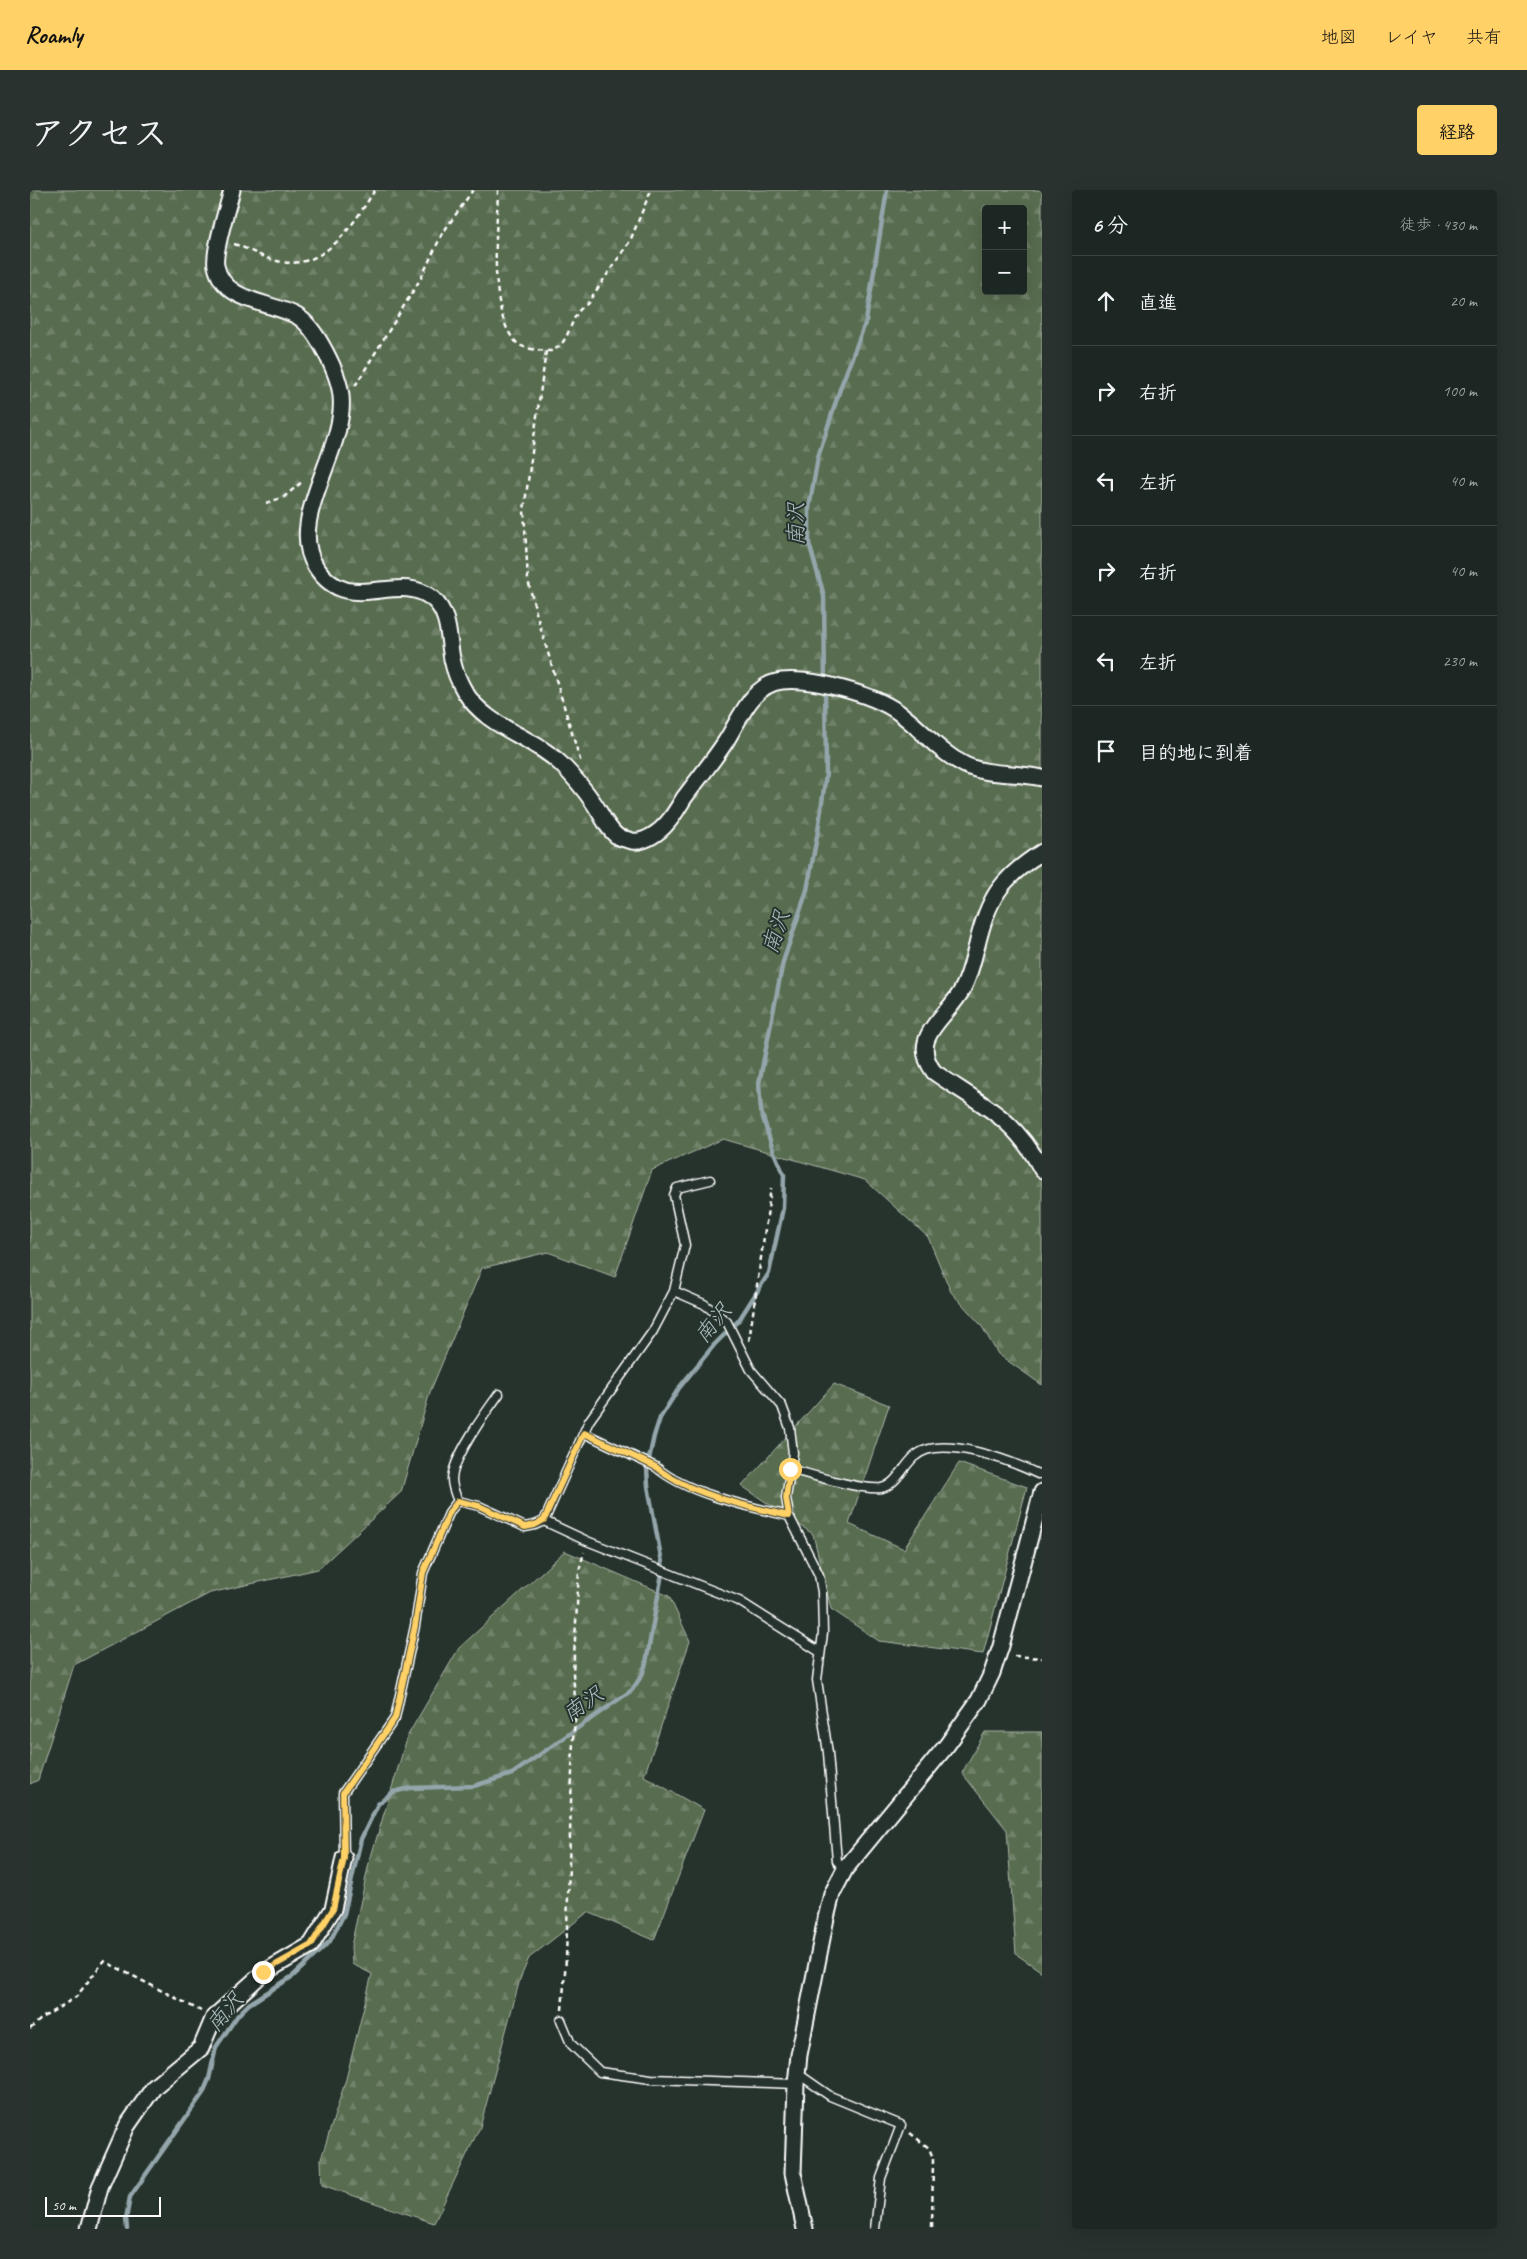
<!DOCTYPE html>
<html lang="ja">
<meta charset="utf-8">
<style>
body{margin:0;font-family:Caveat,"Klee One",sans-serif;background:#29322f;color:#f1f3f6}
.controls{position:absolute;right:15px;top:15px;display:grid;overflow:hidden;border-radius:5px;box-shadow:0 5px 20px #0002}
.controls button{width:45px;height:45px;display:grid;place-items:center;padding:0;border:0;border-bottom:1px solid #3a4340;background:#1c2622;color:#f1f3f6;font:25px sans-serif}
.scale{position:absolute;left:15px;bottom:12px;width:116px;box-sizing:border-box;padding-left:5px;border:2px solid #fff;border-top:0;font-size:14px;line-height:18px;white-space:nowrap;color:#fff;-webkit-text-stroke:4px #26332d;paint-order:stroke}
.stop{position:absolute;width:15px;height:15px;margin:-11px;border:4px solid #ffd166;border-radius:50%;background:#fff}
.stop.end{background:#ffd166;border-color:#fff;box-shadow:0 1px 5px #0008}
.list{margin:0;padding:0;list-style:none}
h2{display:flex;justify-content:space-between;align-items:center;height:65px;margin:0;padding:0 20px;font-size:21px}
h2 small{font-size:16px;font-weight:400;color:#a0a5a5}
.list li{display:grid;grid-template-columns:32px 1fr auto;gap:15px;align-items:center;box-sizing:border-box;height:90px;padding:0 20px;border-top:1px solid #3a4340}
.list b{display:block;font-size:19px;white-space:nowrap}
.list em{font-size:16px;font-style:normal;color:#a0a5a5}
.icon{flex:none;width:28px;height:28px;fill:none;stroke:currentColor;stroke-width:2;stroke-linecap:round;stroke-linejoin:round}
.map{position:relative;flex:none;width:1012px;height:2039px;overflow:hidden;border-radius:5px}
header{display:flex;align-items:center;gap:30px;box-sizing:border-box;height:70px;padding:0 25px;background:#ffd166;color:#111}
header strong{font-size:24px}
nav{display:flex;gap:28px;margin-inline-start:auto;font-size:18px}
.intro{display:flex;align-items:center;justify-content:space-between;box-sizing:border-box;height:120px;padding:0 30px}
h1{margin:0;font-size:35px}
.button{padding:12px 22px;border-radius:5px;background:#ffd166;color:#111;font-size:18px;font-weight:700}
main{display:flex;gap:30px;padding:0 30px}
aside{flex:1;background:#1c2622;border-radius:5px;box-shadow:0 5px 20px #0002}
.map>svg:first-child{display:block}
.forest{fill:url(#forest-firs);stroke:#acb6a8;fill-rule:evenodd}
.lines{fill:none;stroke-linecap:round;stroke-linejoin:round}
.stream{stroke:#94a6ab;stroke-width:4.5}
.lane-casing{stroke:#fff;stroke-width:11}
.street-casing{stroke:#fff;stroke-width:19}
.path{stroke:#fff;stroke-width:2.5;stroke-dasharray:5 4;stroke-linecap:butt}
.lane{stroke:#26332d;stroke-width:8}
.street{stroke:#26332d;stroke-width:15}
.route{stroke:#ffd166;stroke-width:6}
.labels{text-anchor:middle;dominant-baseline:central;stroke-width:4;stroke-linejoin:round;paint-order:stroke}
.water-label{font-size:22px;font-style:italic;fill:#aebcc0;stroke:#26332d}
</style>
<header>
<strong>Roamly</strong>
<nav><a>地図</a><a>レイヤ</a><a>共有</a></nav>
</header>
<div class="intro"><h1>アクセス</h1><a class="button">経路</a></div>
<main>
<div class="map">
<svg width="1012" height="2039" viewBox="0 0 1012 2039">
<defs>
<pattern id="forest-firs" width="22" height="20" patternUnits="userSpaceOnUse" patternTransform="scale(1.25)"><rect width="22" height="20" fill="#586c50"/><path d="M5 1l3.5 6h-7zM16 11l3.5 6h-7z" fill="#71826a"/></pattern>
</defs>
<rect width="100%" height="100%" fill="#26332d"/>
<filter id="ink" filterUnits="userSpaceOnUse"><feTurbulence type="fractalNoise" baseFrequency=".02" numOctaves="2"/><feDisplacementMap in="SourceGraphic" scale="10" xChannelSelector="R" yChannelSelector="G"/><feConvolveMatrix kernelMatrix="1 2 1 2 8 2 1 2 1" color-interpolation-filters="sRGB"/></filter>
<g filter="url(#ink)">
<path class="forest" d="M0 0H1012V1195L968 1164 951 1135 921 1102 898 1047 835 990 693 949 622 980 585 1087 518 1062 452 1078 400 1202 371 1302 288 1379 180 1403 44 1475 8 1590 0 1594ZM956 19H993V101H956Z
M804 1194 859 1215 819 1334 874 1359 929 1273 997 1297 953 1464 849 1451 801 1419 783 1344 712 1296Z
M535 1361 639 1406 660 1451 614 1586 674 1620 624 1750 558 1722 499 1768 490 1789 450 1937 404 2033 292 1995 291 1969 316 1889 342 1784 322 1774 321 1756 339 1673 378 1545 429 1458Z
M955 1542H1012V1782L986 1764 977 1640 932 1583Z"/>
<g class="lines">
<path class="stream" d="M97 2039 96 2029 100 2007 173 1903 179 1889 186 1857 208 1825 219 1814 263 1786 300 1751 314 1724 331 1649 348 1614 363 1602 380 1598 444 1596 482 1584 602 1500 612 1485 616 1473 633 1378 618 1296 617 1278 624 1246 630 1228 649 1198 684 1155 709 1130 739 1083 753 1018 754 985 743 960 731 921 729 894 753 772 777 700 788 641 796 584 794 406 779 353V318L788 267 811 196 836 131 857 0"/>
<g class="lane-casing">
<path id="lane" d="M644 1101 674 1114 697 1132 721 1180 752 1216 760 1238 763 1263 756 1308 759 1326 789 1385 792 1402 793 1443 787 1490 798 1563 807 1671 815 1679
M469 1204C456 1222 423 1267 422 1289 422 1297 425 1304 428 1311L449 1316 495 1337 505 1335 514 1331 559 1231 623 1141 644 1101 655 1055 644 1005 647 998 680 990
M554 1243 626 1277C655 1303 720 1317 759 1326
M760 1279C782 1285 830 1300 851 1298 865 1296 874 1276 884 1267 909 1243 981 1271 1008 1284L1012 1283
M514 1331 557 1351 709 1411 790 1462
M314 1668 313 1603 365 1528 385 1436 393 1383 420 1321 428 1311
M531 1830 541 1854 570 1882 621 1889 766 1894
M767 1883 800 1906 871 1935 851 1988 845 2039"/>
</g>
<g class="street-casing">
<path id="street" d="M202 0C198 17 183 61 186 76 194 113 240 111 267 126 286 137 309 184 311 206 317 260 255 329 286 377 319 428 367 379 403 409 420 424 418 448 422 469 424 479 429 492 435 502 457 538 502 546 531 574 542 585 554 599 563 612 571 623 577 639 588 647 591 648 599 650 602 651 615 653 630 642 638 632 644 625 649 616 654 608 668 589 683 571 696 551 710 529 722 494 752 491 783 488 843 504 868 522 892 539 907 561 935 575 958 586 988 582 1012 588
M1012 662C971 688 958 708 947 755 943 769 940 785 933 798 919 827 877 846 904 882 951 915 984 926 1012 980
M59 2039 70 1997 97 1936 124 1897 171 1858 184 1827 233 1783 281 1755 303 1719 314 1668
M775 2039 763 1983 766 1894 769 1865 796 1728 802 1704 815 1679 917 1555 949 1510 962 1483 971 1456 1012 1302"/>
</g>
<path class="path" d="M468 0C467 39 458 121 485 151 492 160 510 160 521 161 538 155 539 135 548 122 550 119 554 116 557 114L600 51 621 0
M204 54C217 58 229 66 243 70 293 85 322 36 345 0
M516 161 494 320 498 390 507 426 551 573
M325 196 391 88 412 44 443 0
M236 313 254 307 273 291
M719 1151 741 998
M984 1466 1012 1468
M532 1820 536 1769 543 1550 546 1521 543 1483 549 1381 554 1362
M0 1839 12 1828 46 1807 74 1771 171 1821
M880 1943 899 1958 903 1968 902 2039"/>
<use href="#lane" class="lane"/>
<use href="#street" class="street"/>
</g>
</g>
<g class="lines" filter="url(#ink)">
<path class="route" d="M233 1782 281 1755 303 1719 314 1668 313 1603 365 1528 385 1436 393 1383 420 1321 428 1311 449 1316 495 1337 505 1335 514 1330 554 1243 626 1277C655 1303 720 1317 759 1326L756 1308 760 1279"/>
</g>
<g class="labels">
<g class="water-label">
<text transform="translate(766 334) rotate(-90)">南沢</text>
<text transform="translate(746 742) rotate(-72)">南沢</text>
<text transform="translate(683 1133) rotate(-51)">南沢</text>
<text transform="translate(553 1514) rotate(-35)">南沢</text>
<text transform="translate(195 1822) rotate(-50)">南沢</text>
</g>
</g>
</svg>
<div class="controls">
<button>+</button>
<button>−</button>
</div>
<div class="scale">50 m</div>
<div class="stop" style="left:760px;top:1279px"></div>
<div class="stop end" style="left:233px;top:1782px"></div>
</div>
<aside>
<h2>6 分<small>徒歩 · 430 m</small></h2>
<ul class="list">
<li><svg class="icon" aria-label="ahead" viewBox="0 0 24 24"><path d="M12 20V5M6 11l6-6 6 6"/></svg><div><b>直進</b></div><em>20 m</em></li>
<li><svg class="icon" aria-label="right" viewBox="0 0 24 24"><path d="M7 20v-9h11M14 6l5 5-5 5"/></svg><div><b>右折</b></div><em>100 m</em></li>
<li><svg class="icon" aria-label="left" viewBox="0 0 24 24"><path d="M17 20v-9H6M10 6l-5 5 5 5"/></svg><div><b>左折</b></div><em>40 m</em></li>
<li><svg class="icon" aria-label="right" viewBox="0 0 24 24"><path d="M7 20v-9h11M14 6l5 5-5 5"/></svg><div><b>右折</b></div><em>40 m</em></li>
<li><svg class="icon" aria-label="left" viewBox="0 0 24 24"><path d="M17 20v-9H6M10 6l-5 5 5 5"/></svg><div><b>左折</b></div><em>230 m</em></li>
<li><svg class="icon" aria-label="arrive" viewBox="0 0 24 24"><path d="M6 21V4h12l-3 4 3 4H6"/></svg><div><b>目的地に到着</b></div></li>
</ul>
</aside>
</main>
